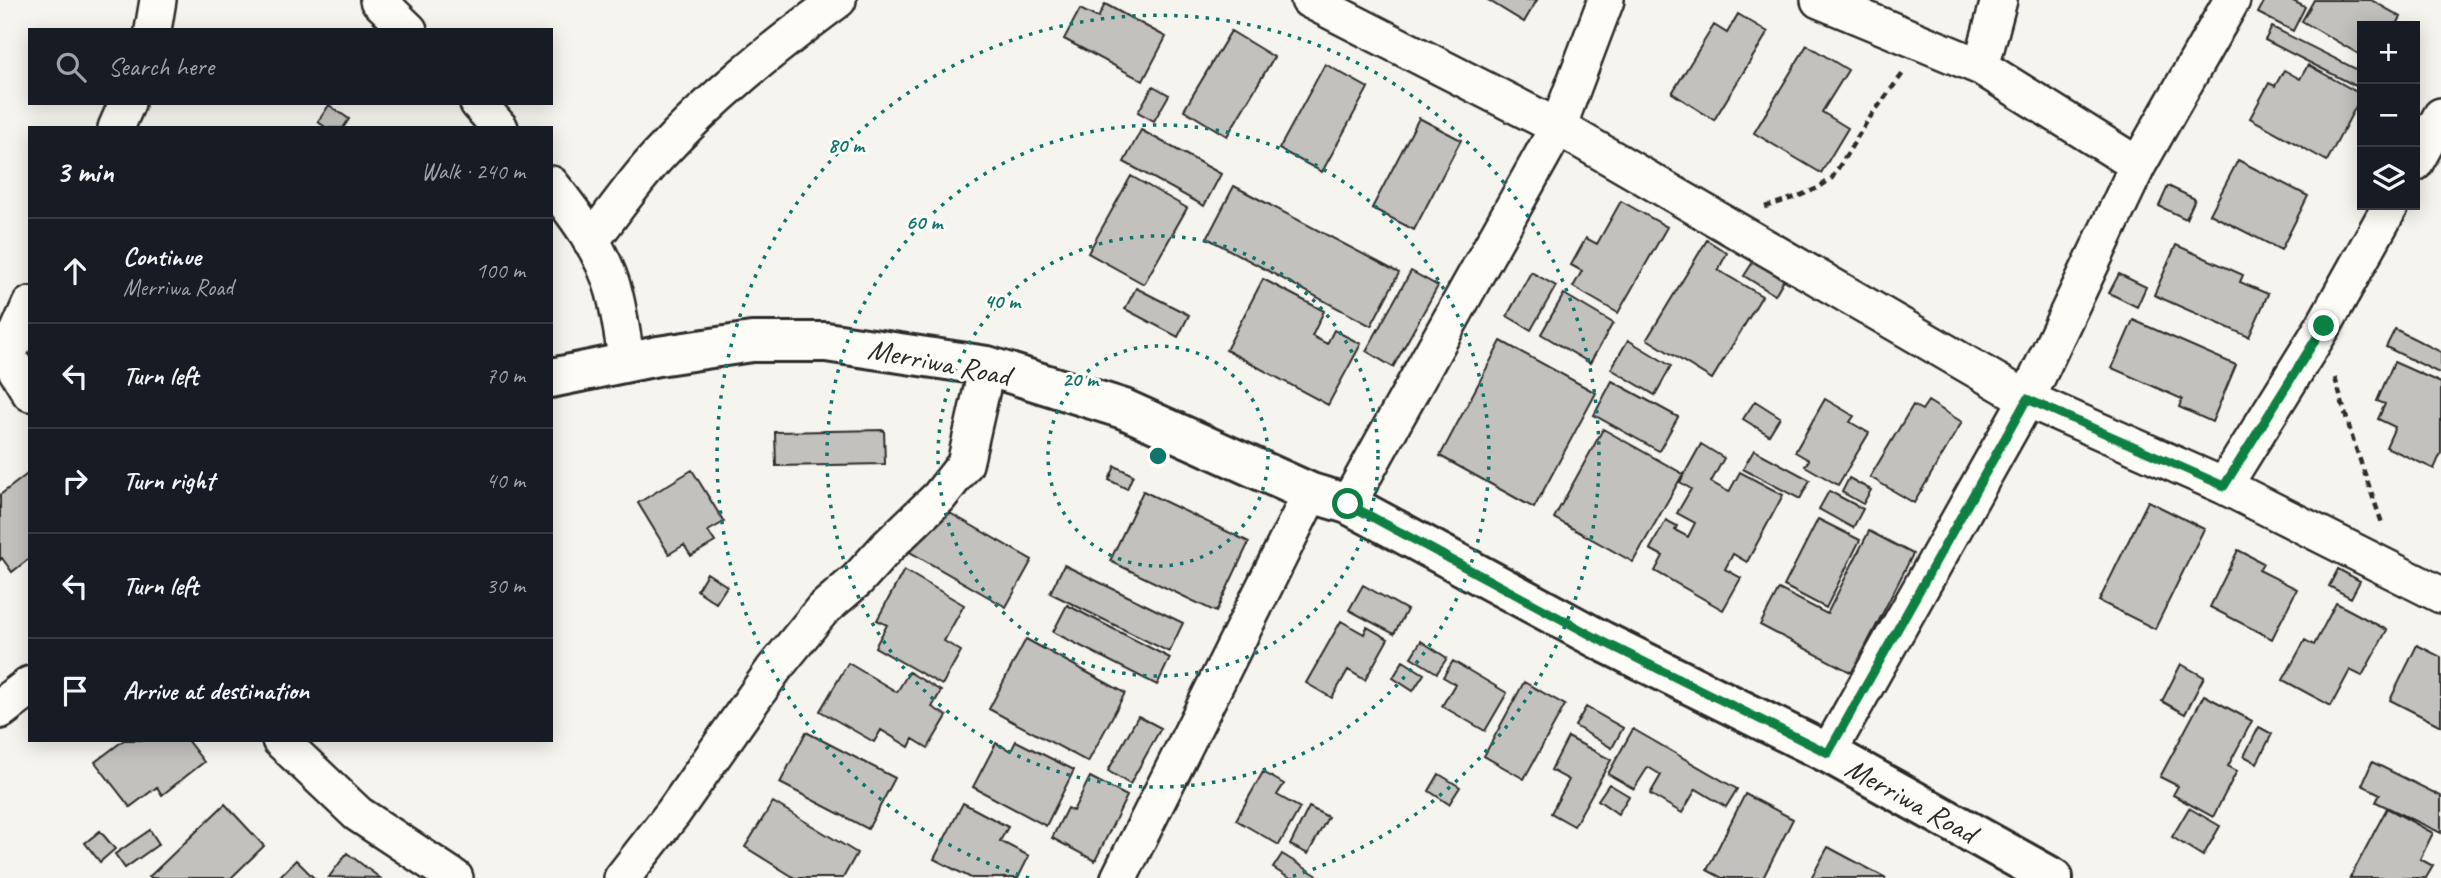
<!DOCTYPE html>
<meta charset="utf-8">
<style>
body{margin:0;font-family:Caveat,sans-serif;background:#20242c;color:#f1f3f6}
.controls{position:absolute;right:21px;top:21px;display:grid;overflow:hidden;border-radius:0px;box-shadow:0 4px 18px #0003}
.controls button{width:63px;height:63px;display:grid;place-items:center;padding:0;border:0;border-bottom:2px solid #363941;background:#171b24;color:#f1f3f6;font:35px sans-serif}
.stop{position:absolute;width:21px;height:21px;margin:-16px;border:5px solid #0b8043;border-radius:50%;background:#fff}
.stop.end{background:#0b8043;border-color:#fff;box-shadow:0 2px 7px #0008}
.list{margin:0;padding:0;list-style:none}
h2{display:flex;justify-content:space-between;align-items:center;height:91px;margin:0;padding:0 28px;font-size:30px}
h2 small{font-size:23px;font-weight:400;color:#9ea1a6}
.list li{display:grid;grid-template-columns:46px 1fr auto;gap:21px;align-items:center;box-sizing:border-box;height:105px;padding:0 28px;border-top:2px solid #363941}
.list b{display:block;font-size:26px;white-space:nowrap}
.list p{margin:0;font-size:23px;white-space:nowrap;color:#9ea1a6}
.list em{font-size:23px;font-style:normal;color:#9ea1a6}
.icon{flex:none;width:38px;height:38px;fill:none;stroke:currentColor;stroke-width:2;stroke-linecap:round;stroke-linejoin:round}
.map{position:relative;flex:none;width:2441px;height:878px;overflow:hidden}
.search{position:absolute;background:#171b24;box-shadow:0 4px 18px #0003;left:28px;top:28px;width:525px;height:77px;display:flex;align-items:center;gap:18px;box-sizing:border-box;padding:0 24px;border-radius:0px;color:#9ea1a6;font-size:26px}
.panel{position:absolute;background:#171b24;box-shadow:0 4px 18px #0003;left:28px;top:126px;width:525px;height:616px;border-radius:0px}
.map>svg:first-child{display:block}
.building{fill:#c2c1be;stroke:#2b2b2b;stroke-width:2}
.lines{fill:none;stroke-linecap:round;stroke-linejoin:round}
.minor-casing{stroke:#2b2b2b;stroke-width:40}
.tertiary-casing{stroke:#2b2b2b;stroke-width:44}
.path{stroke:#2b2b2b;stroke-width:4.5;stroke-dasharray:7 5;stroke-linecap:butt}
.minor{stroke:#fdfcf7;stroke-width:35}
.tertiary{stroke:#fdfcf7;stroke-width:38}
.route{stroke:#0b8043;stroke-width:9}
.ring{fill:none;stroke:#0f766e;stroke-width:3.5;stroke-dasharray:3.5 7}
.labels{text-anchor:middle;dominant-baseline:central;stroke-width:6;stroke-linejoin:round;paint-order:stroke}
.street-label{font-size:30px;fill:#2b2b2b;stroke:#fdfcf7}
.centre{fill:#0f766e;stroke:#fdfcf7;stroke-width:3.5}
.ring-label{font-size:21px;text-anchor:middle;font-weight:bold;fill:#0f766e;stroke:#fdfcf7;stroke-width:6;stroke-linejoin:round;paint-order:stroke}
</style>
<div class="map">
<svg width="2441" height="878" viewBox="0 0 2441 878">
<rect width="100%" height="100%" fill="#f5f4ef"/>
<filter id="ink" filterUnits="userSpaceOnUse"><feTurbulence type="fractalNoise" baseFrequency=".0143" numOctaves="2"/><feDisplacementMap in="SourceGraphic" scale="14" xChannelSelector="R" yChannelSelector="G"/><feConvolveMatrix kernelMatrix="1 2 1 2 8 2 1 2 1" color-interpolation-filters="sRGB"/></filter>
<g filter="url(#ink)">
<path class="building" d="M1488 0H1537L1524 22Z
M2265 0H2291L2305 7 2293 31 2258 13Z
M2314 0H2371L2401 17 2396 26H2362V56L2302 21Z
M1105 4 1166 37 1143 81 1064 39 1080 9 1098 18Z
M1738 14 1768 32 1714 120 1672 93 1714 25 1727 33Z
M2272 27 2362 72V89L2265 40Z
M1231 31 1274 57 1227 136 1184 110Z
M1807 45 1848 70 1822 112 1848 128 1821 173 1754 133Z
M1325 64 1368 88 1322 172 1279 149Z
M2308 65 2362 95 2327 161 2250 118 2269 83 2275 86 2284 70 2300 79Z
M1153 86 1169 95 1154 121 1138 112Z
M329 105 349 119 343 128H327L318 122Z
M1419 118 1461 140 1414 230 1372 208Z
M1141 130 1221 174 1204 206 1124 162Z
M2238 160 2308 196 2281 250 2210 214Z
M1131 176 1187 208 1144 284 1088 253Z
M1234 186 1399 273 1371 326 1207 238Z
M2168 186 2195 199 2186 219 2159 206Z
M1621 201 1667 227 1618 313 1573 287 1582 271 1571 265 1586 238 1597 244Z
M1707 240 1727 253 1718 270 1762 296 1712 379 1647 339Z
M2176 245 2243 275 2240 282 2268 294 2249 337 2154 295Z
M1758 254 1788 272 1775 295 1744 276Z
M1411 271 1438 286 1393 367 1366 351Z
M1531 272 1556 286 1531 330 1507 316Z
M2119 274 2146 287 2137 307 2109 293Z
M1263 279 1324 311 1312 336 1327 344 1334 330 1361 344 1328 405 1226 350Z
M1136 288 1189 315 1178 337 1125 309Z
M1564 294 1613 323 1590 363 1541 334Z
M2133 320 2236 365 2212 422 2179 407 2182 399 2112 368Z
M2395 329 2441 352V374L2386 347Z
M1628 340 1671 366 1655 395 1611 369Z
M1501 341 1596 393 1534 508 1440 456Z
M2394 362 2441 383V453L2434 469 2386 447 2395 427 2378 419 2385 404 2377 401Z
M1612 381 1678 417 1659 451 1594 415Z
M1825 399 1854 416 1850 422 1869 433 1838 485 1805 466 1809 460 1795 452Z
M1755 401 1780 417 1769 435 1743 419Z
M1928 401 1962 422 1914 503 1870 477 1913 405 1922 410Z
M1603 429 1683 474 1633 562 1554 518Z
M884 430 885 464 776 466 775 432Z
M1701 444 1724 458 1711 482 1729 492 1740 472 1783 495 1747 562 1733 554 1725 569 1741 578 1723 610 1655 571 1663 556 1650 549 1666 520 1677 526 1675 530 1688 537 1695 523 1677 513 1691 489 1680 482Z
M1754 450 1810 480 1800 499 1743 469Z
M1115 466 1133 475 1127 489 1109 480Z
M692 470 724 522 708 531 715 542 691 556 684 545 669 554 638 503Z
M30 472V558L12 572 2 558 0 560V495Z
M1849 478 1871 490 1863 504 1842 492Z
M1143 491 1249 542 1216 612 1110 561Z
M1829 491 1863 509 1853 528 1819 509Z
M2148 501 2204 529 2155 629 2099 601Z
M936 505 1032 560 1006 607 910 552Z
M1818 519 1860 540 1826 608 1784 586Z
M1869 531 1913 554 1852 673 1760 625 1779 589 1827 614Z
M2238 550 2263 563 2259 570 2297 589 2272 639 2210 607Z
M1064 565 1183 623 1169 652 1050 593Z
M2338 569 2360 581 2351 598 2329 586Z
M904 570 964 605 944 641 961 651 942 685 875 647 887 625 877 620Z
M707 573 727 586 716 603 697 590Z
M1363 585 1407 610 1394 634 1349 610Z
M2336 603 2387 630 2362 676 2350 670 2331 706 2283 680 2305 640 2314 645Z
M1067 605 1170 658 1157 685 1053 632Z
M1341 621 1364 634 1367 627 1388 639 1365 680 1348 670 1332 698 1306 683Z
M1026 639 1125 693 1088 762 989 709Z
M1421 641 1447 658 1437 673 1411 657Z
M2417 645 2441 657V726L2390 700Z
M1403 661 1424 674 1413 691 1393 678Z
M1453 661 1507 693 1485 731 1442 706 1455 684 1443 677Z
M848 663 897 692 909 672 941 691 932 707 947 716 928 748 913 739 909 747 881 730 874 742 820 711Z
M2181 664 2204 677 2185 714 2162 701Z
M1524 682 1565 705 1524 779 1484 756Z
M2204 695 2252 721 2228 766 2237 771 2213 817 2173 795 2178 786 2160 777Z
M1586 707 1623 728 1612 748 1575 726Z
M1138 716 1161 728 1130 784 1108 771Z
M2259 727 2272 734 2257 763 2244 756Z
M1633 729 1737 789 1726 807 1696 789 1682 813 1650 794 1661 775 1648 767 1634 789 1608 774Z
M806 732 895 778 868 829 780 783Z
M1568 737 1611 760 1574 826 1551 813 1569 780 1551 770Z
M124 740H187L204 762 162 795 157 787 130 807 95 762Z
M1016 741 1074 770 1046 826 973 787 996 743 1011 751Z
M2372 762 2441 796V833L2376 802 2380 794 2362 785Z
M1263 772 1284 784 1277 795 1300 808 1279 845 1236 820Z
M1439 774 1460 787 1449 804 1429 791Z
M1090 777 1127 796 1095 861 1052 838 1067 808 1073 811Z
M1609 784 1629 796 1618 814 1598 800Z
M1745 794 1793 819 1763 878H1722L1707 870Z
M773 802 857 853 843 878H795L745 847Z
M963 803 1008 827 1000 841 1029 856 1018 878H971L934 859Z
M225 804 264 846 231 878H151L149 877Z
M1309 807 1328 817 1308 854 1290 845Z
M2189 808 2220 826 2203 856 2172 837Z
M2387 808 2433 833 2420 859 2433 866 2426 878H2350Z
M150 830 159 844 125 868 115 854Z
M100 831 115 849 100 862 85 843Z
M1828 847 1886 878H1811Z
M347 853 380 878 329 877Z
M1282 854 1321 878H1289L1273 868Z
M296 860 314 878H278Z"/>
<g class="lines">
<g class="minor-casing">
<path id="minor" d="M378 0 409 30
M1309 0 1558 127 2027 399 2224 486 2441 595
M1819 0 1981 67 2138 165
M153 30 158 0
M1981 67 1999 0
M478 103 500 128
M116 128 127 103
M2415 163 2441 116
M551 184C577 217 603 251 614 292 620 315 623 340 627 363
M591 241C613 213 633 183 657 157 713 96 772 49 838 0
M0 343 30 393
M8 355 30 305
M2224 486 2324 325 2391 205
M1348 504 1558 127 1606 0
M280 740 358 814 455 878
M1828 753 2027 399 2138 165 2232 0
M622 878 673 813 774 669 822 610 857 580 887 547 939 497 965 464 987 366
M1119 878 1311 493"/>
</g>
<g class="tertiary-casing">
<path id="tertiary" d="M551 378 658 356 752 342H826L987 366 1124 409 1311 493 1348 504 1602 641 1828 753 2053 878
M0 709 30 686"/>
</g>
<path class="path" d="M1765 207 1799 196 1818 188 1832 178 1868 120 1904 72
M2335 378 2353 440 2383 526"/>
<use href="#minor" class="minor"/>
<use href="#tertiary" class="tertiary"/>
</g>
</g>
<g class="lines" filter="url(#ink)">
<path class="route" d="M1348 504 1602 641 1828 753 2027 399 2224 486 2324 326"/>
</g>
<g class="ring">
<circle cx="1158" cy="456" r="110"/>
<circle cx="1158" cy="456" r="220"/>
<circle cx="1158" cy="456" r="331"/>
<path d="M1029 878A441 441 0 1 1 1287 878"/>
</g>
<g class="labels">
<g class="street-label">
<text transform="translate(939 362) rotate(11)">Merriwa Road</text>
<text transform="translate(1911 800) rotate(29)">Merriwa Road</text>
</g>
</g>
<circle cx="1158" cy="456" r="10" class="centre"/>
<g class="ring-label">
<text x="846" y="152">80 m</text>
<text x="924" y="229">60 m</text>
<text x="1002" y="308">40 m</text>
<text x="1080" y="386">20 m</text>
</g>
</svg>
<div class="controls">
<button>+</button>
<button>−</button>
<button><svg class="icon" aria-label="layers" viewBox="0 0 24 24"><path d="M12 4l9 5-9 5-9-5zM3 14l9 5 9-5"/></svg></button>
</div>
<div class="stop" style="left:1348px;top:504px"></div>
<div class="stop end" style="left:2324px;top:326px"></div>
<div class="search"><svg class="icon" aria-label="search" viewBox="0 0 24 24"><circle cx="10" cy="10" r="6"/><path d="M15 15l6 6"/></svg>Search here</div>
<section class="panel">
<h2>3 min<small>Walk · 240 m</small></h2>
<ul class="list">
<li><svg class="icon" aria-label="ahead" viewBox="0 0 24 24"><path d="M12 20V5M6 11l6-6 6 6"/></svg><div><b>Continue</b><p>Merriwa Road</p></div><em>100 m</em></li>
<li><svg class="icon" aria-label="left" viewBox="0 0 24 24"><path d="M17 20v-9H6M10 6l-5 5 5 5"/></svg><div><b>Turn left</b></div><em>70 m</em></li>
<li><svg class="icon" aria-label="right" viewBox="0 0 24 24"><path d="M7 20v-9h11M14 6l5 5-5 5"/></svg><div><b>Turn right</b></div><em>40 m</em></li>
<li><svg class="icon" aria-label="left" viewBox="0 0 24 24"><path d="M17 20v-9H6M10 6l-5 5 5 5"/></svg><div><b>Turn left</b></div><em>30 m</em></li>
<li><svg class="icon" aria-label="arrive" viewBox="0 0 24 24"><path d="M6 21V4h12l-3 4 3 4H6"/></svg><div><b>Arrive at destination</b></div></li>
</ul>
</section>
</div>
